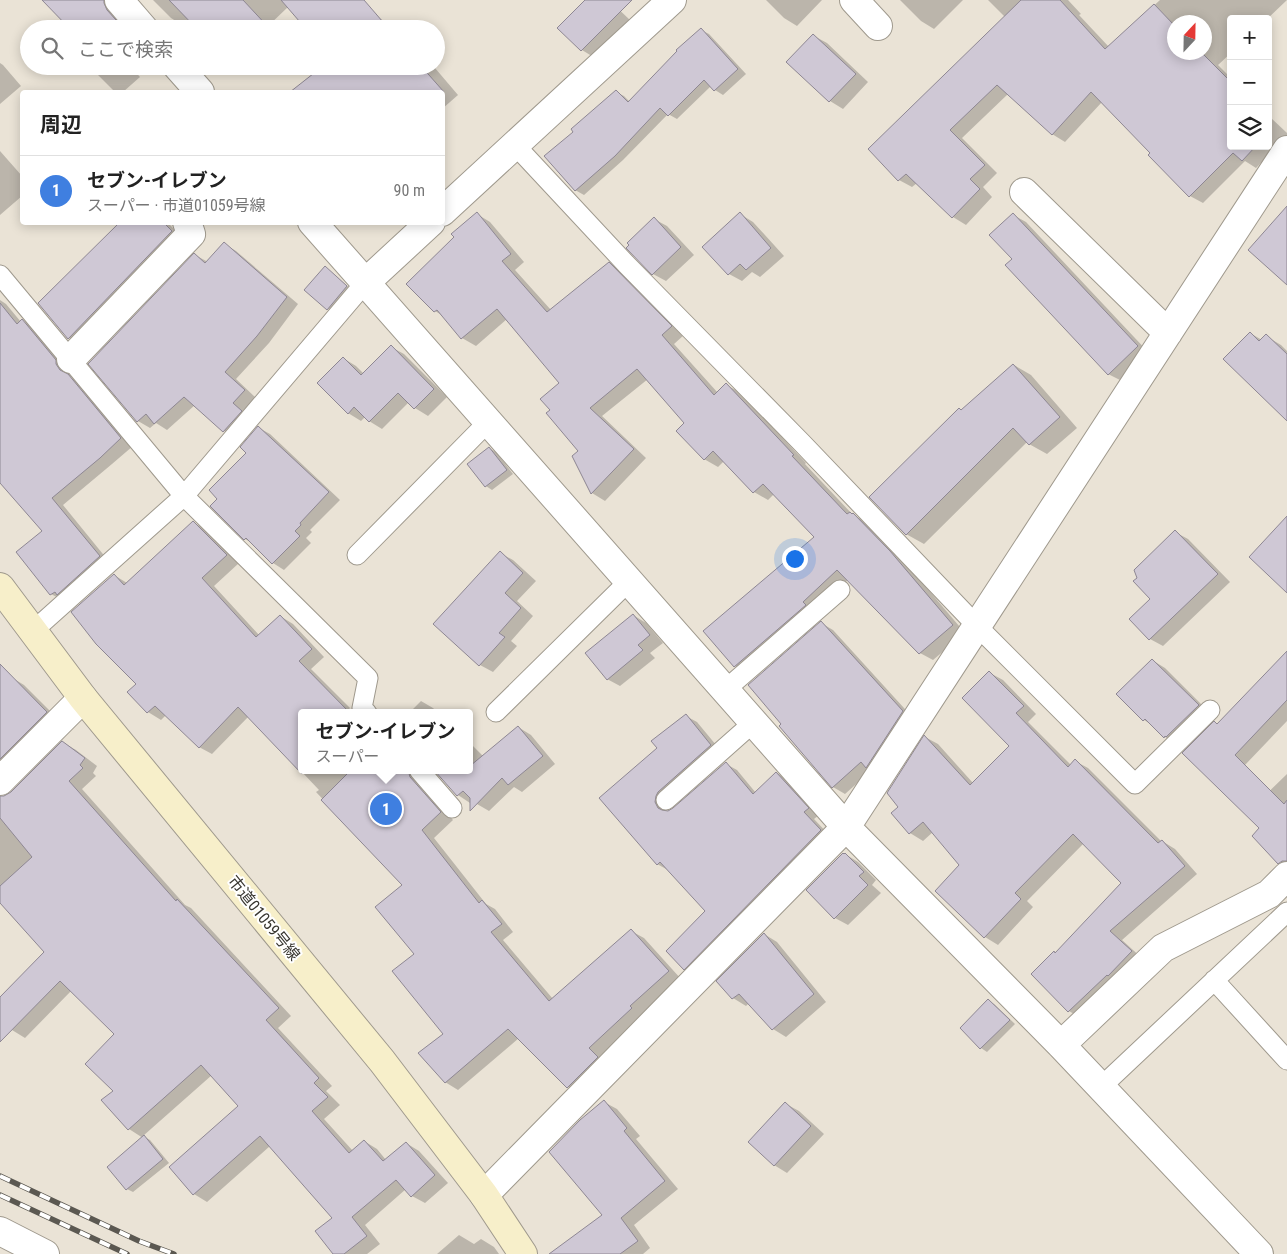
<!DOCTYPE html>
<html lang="ja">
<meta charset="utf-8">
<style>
body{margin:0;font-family:"Roboto Condensed","Noto Sans JP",sans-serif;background:#f6f6f6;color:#222}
.controls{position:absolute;right:15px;top:15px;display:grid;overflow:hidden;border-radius:5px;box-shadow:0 2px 12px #0003}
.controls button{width:45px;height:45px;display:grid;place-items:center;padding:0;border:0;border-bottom:1px solid #e0e0e0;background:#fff;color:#222;font:25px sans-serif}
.compass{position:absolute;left:1167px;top:15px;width:45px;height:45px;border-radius:50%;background:#fff;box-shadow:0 2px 12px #0003;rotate:22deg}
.you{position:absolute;left:794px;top:558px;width:18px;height:18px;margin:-12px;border:4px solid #fff;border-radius:50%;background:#1a73e8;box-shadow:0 0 0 8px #1a73e833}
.badge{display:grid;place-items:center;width:32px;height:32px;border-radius:50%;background:#ea580c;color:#fff;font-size:16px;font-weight:700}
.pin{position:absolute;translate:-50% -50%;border:2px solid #fff;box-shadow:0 1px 5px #0006}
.popup{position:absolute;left:298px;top:709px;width:175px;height:65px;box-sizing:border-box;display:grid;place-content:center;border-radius:5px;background:#fff;filter:drop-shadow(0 1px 4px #0005);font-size:16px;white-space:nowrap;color:#767676}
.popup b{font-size:19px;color:#222}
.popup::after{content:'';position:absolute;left:50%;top:100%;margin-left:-10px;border:10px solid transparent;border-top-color:#fff}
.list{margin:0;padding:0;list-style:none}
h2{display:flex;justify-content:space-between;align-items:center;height:65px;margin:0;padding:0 20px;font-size:21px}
h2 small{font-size:16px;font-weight:400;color:#767676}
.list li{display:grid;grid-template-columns:32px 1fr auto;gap:15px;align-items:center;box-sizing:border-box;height:70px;padding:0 20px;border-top:1px solid #e0e0e0}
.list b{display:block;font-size:19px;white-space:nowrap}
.list p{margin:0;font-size:16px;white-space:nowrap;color:#767676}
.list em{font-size:16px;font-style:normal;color:#767676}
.icon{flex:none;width:28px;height:28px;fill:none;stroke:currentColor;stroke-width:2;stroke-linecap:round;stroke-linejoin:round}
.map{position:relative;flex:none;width:1287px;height:1254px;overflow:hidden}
.search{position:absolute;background:#fff;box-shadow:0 2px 12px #0003;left:20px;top:20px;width:425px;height:55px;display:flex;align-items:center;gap:12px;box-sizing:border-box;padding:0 18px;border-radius:28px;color:#767676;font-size:19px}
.panel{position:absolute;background:#fff;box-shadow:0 2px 12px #0003;left:20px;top:90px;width:425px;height:135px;border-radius:5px}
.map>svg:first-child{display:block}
.shadow{fill:#0003;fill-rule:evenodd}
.building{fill:#cfc8d5;stroke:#8e8793}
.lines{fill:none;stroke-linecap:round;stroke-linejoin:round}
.lane-casing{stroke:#9f998d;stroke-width:21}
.street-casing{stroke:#9f998d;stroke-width:30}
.secondary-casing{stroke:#9f998d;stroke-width:30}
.lane{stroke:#fff;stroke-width:19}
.street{stroke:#fff;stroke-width:28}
.secondary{stroke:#f7efca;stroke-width:28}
.rail-casing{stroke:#5b5851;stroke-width:5.5}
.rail{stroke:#fff;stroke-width:4;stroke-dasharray:11;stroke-linecap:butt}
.labels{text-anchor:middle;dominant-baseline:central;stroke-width:4;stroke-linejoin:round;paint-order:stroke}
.street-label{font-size:16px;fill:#383630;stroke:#fff}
</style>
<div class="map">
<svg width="1287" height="1254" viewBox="0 0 1287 1254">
<rect width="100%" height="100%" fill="#eae3d6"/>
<path class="shadow" d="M60 0H105L117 12 127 29H72Z
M153 0H357L377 17 389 24 393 29H308L288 7 265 29 189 18 182 25 171 18Z
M587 0H609L631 21 595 58 582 50Z
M766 0H822L797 26 784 18Z
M900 0H963L934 29 921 21Z
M988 0H1068L1081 14 1079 15 1109 47 1160 0H1287L1267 19H1231V53L1218 65 1231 78V146H1268V115L1287 133V136L1256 168 1245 161 1203 203 1190 196 1150 155 1152 153 1102 102 1065 142 1052 134 1008 94 962 138 997 173 983 187 992 197 966 225 953 217 917 183 912 187 899 180 1005 17ZM1174 22H1204V52H1174Z
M701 30 709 34 746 74 723 95 715 90 711 86 677 119 668 114 623 160 584 195 575 190 574 132 616 92 624 96 630 102Z
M814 36 827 43 868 82 843 109 830 101 788 62Z
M0 63 3 65 21 86 0 104Z
M89 66H130L140 77 123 92H115Z
M325 66H431L435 68 458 95 442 109V92H292Z
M0 151 22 176V196L0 215Z
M477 214 490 222 524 262 515 270 551 310 609 263 622 271 684 335 674 344 718 393 726 385 740 392 806 463 805 464 853 515 867 522 903 560 965 633 933 660 920 653 848 580 748 674 735 666 816 537 774 494 768 500 754 492 724 461 718 467 704 459 685 424 648 379 602 416 646 458 605 501 592 493 579 451 551 410 561 383 507 319 476 346 462 338 445 317 435 311 456 237Z
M740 214 753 222 784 256 760 277 752 272 742 281 729 274Z
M1013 215 1026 222 1150 354 1122 381 1108 374 1014 259Z
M654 219 667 226 694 255 666 281 653 274Z
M122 222H167L184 239 82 346 69 338 40 303Z
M224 244 236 251 298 304 269 343 236 379 256 398 236 438 224 431 195 405 167 430 156 423 150 428 138 421 90 364 195 255 208 262Z
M325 268 331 272 353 291 334 313 328 309 306 290Z
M0 300 6 304 21 322 22 320 34 328 72 378 81 383 133 446 112 464 63 505 111 564 64 601 51 594 43 532 0 481Z
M1250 333 1262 340 1266 336 1281 345 1287 351V419Z
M391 347 404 354 447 397 428 416 415 408 409 402 382 429 369 421 365 417 361 421 348 413 343 358 356 366 364 374Z
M1014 365 1031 375 1077 428 1047 454 1029 444 1027 442 924 544 906 534 962 411Z
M259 428 270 434 340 500 310 530 312 532 306 538 311 543 284 570 273 563 252 543 245 539 219 499 248 453Z
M489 448 496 452 513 474 492 490 486 486Z
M193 522 206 530 239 563 214 586 259 635 280 616 293 624 324 657 311 669 350 708 345 713H302V770H423V786L453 820 434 838 486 904 495 909 513 932 503 940 553 999 631 931 644 938 681 979 642 1014 644 1016 600 1056 610 1065 581 1094 568 1087 519 1038 458 1090 445 1082 444 1034 415 954 404 885 316 792 319 790 249 716 212 754 199 747 166 715 161 720 148 712 137 684 114 575 127 583Z
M1175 532 1188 539 1230 582 1163 646 1150 639 1152 599Z
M500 553 513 560 536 581 517 601 533 616 511 641 517 646 493 672 480 665Z
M633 615 646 623 663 643 650 653 655 658 620 686 607 679Z
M821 623 833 630 914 719 872 770 845 794 833 787Z
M1152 660 1165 668 1211 714 1178 744 1165 737 1155 727 1144 720 1118 694Z
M1287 665V721L1224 787 1218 725Z
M990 673 1003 680 1036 714 1028 722 1071 765 1075 761 1088 768 1162 842V841L1175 849 1197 874 1122 940 1144 960 1082 1019 1069 1011 1056 954 1123 883 1084 843 1027 901 1033 907 998 945 985 937 961 865 933 832 923 841 910 833 893 813 900 807 925 737 938 744 973 783 1011 746Z
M11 677 24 685 59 720 0 781V688Z
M421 701 433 708 438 713H409Z
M686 716 697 722 721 751 665 809 667 812H669L726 764 737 770 756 793 777 773 787 779 819 815 814 819 831 837 695 975 684 969 707 911 668 870 657 864 600 798 658 748Z
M518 727 531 735 555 764 522 792 514 787 489 811 477 804 470 803 458 795 470 770V743L483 756Z
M62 742 76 750 97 766 93 773 96 776 82 789 185 905 191 908 291 1016 278 1028 332 1086 326 1091 340 1105 324 1119 353 1151 364 1141 377 1149 386 1160 406 1143 419 1151 448 1183 425 1203 412 1196 406 1189 365 1225 380 1244 367 1254H335L334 1218 270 1146 207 1202 194 1194 240 1106 212 1075 143 1136 150 1140 169 1163 133 1192 127 1189 143 1138 129 1129 114 1091 115 1034 71 991 25 1038 12 1030 0 1019V999L46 952 0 901V797H4L11 793Z
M1287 774V865L1274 857 1261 828 1246 814Z
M845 854 858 862 876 880 872 885 881 893 848 925 835 918Z
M764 934 777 942 826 1002 786 1037 773 1029 749 1003 746 1006 733 998Z
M988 1001 994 1004 1015 1024 987 1052 981 1048 961 1028Z
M604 1102 617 1109 640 1136 636 1139 678 1189 634 1225 650 1248 643 1254H583L604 1215Z
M786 1104 799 1111 824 1134 787 1173 774 1165Z
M459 1235 474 1244 481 1239 494 1247 499 1254H437Z"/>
<path class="building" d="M42 0H104V3L107 10 116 20 107 29H70Z
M169 0H243L270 29H197Z
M281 0H364L389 29H306Z
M585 0H632L581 51 557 28Z
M1021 0H1060L1105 49 1154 4 1174 25V52H1201L1231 82V146H1256L1242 161 1233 153 1189 197 1148 155 1150 153 1091 92 1052 135 997 85 950 130 985 165 970 179 980 189 952 218 906 174 898 181 868 149Z
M701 28 738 69 714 91 704 80 668 116 660 108 615 156 575 191 544 156 573 132 571 129 616 90 628 102 677 51 676 50Z
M813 34 856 74 829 102 786 62Z
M323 66H421L444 92H290Z
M1287 206V285L1248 250Z
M477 212 511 254 502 261 547 312 609 262 672 326 662 335 714 395 726 383 794 455 792 456 847 514 850 512 852 514 853 513 890 551 953 625 919 654 837 570 803 602 806 605 734 667 703 631 814 537 763 484 753 493 713 451 704 460 676 431 684 423 637 369 590 408 634 449 591 494 572 456 578 451 546 413 550 410 540 399 559 383 497 309 461 339 437 310 434 312 406 284 454 237 451 234Z
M740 212 771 248 746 270 740 264 728 275 702 247Z
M1013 213 1138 346 1108 375 1005 265 1012 259 989 235Z
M654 217 681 247 652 275 626 248 629 245 627 243Z
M120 222H163L172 231 68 339 38 303Z
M224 242 287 297 257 336 225 372 245 390 233 403 242 411 223 432 184 397 154 424 146 414 137 422 88 364 194 253 205 263Z
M325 266 347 286 327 310 304 290Z
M0 303 17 324 22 319 56 360V364L60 370 68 374 121 438 100 458 52 498 100 556 57 595 55 592 50 595 16 552 42 531 0 483Z
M1250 332 1259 341 1266 334 1287 354V421L1223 359Z
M391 345 434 389 414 409 398 393 369 422 354 407 348 414 317 383 343 357 361 375Z
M1013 364 1060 417 1029 445 1013 428 906 535 869 497 959 408 961 410Z
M258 426 329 492 300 523 301 525 295 531 300 536 272 564 246 538 244 540 210 506 217 499 209 490 246 453 240 447Z
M489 447 507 470 485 487 467 464Z
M1287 516V593L1249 557Z
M193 521 227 555 202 578 256 637 280 615 312 649 299 661 350 713H302V774L238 707 199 748 155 706 147 713 127 692 136 684 96 644 71 612 114 574 124 585Z
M1175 530 1218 574 1149 640 1129 619 1150 599 1133 581 1137 578 1134 570Z
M500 551 523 573 505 593 521 608 499 633 505 637 479 666 433 624Z
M633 614 650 635 638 645 643 650 607 680 585 653Z
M821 621 903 711 866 768 861 762 832 788 779 726 781 724 748 685Z
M1287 651V700L1235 755 1284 804 1287 800V861H1282L1278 864 1252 836 1259 828 1182 753 1214 721 1217 724Z
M1152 659 1199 705 1166 737 1165 736 1164 738 1145 719 1143 721 1116 694Z
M0 664 47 712 0 759Z
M989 671 1024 706 1016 713 1068 767 1075 759 1158 843 1162 840 1185 866 1110 931 1132 951 1108 976 1107 975 1068 1012 1031 974 1054 951 1055 953 1121 883 1073 834 1015 893 1021 899 984 938 935 891 959 865 923 822 909 834 891 813 898 807 887 793 924 735 970 785 1009 746 962 698Z
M686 714 711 745 658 792 656 796 655 802 658 808 662 810 668 811 673 808 726 762 753 794 776 772 809 808 804 812 821 830 684 970 666 951 705 911 660 862 657 865 599 798 657 748 651 741Z
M518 726 543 756 508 785 502 778 470 811V798L463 791 457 796 434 770H470V766Z
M62 741 85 758 80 765 83 768 69 781 176 901 177 899 279 1008 266 1020 319 1078 314 1083 328 1097 312 1111 349 1153 364 1140 383 1161 406 1142 435 1175 411 1197 396 1180 352 1217 367 1236 344 1254H333L315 1231 332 1218 260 1136 193 1195 169 1167 238 1106 201 1065 128 1130 101 1100 113 1091 85 1064 114 1034 60 981 0 1042V997L44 952 0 903V886L32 857 0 818V796H4L11 792Z
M351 770H408L410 777 441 812 422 830 479 903 482 900 502 924 491 932 549 1001 631 929 669 971 630 1006 632 1008 589 1048 598 1057 567 1088 508 1029 445 1083 418 1053 443 1034 392 971 414 954 375 907 402 885 321 800Z
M843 853 844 854 845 853 864 872 859 876 868 885 834 919 806 890Z
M764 933 814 994 772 1030 739 994 732 999 716 981Z
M988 999 1010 1020 980 1049 960 1028Z
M604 1100 627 1128 624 1131 665 1181 621 1218 638 1241 620 1254H549L602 1215 549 1152 580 1120Z
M785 1102 811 1126 774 1166 748 1142Z
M144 1135 163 1159 126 1190 107 1167Z"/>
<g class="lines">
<g class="lane-casing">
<path id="lane" d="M515 145 626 264 802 443 977 626 1135 784 1210 710
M0 275 184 496 368 678 362 708 367 713
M357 555 488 422
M33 631 184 496 365 283
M725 690 840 590
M496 712 629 581
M419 770 452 808
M666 800 754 722
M1214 980 1287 1060
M1101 1087 1287 912"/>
</g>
<g class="street-casing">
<path id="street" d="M119 0 144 29
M854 0 878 26
M177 66 200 92
M1024 192 1168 333
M442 212 672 0
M312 222 846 827 1061 1045 1259 1254
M365 283 431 222
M71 359 191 234 187 222
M0 781 83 698
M1061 1045 1163 948 1269 894 1287 876
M484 1195 846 827 1287 150
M0 1231 45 1254"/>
</g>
<g class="secondary-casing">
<path id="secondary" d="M0 587 83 698 382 1061 484 1195 523 1254"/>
</g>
<use href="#lane" class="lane"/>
<use href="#street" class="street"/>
<use href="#secondary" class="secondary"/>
<g class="rail-casing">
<path id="rail" d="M0 1176 139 1241 174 1254
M0 1195 127 1254"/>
</g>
<use href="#rail" class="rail"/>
</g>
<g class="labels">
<g class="street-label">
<text transform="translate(264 918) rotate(51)">市道01059号線</text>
</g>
</g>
</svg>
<div class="controls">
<button>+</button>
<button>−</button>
<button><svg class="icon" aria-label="layers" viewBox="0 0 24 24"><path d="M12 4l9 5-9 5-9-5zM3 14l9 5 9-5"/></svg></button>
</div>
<svg class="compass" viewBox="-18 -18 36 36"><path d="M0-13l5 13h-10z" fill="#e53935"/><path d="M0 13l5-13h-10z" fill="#767676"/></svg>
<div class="you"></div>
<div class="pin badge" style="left:386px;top:809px;background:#3f7fe0">1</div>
<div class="popup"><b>セブン-イレブン</b>スーパー</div>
<div class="search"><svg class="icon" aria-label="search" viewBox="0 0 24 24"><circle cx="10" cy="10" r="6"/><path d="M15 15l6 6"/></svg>ここで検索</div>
<section class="panel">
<h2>周辺<small></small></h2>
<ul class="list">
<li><span class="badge" style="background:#3f7fe0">1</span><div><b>セブン-イレブン</b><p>スーパー · 市道01059号線</p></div><em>90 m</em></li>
</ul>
</section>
</div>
